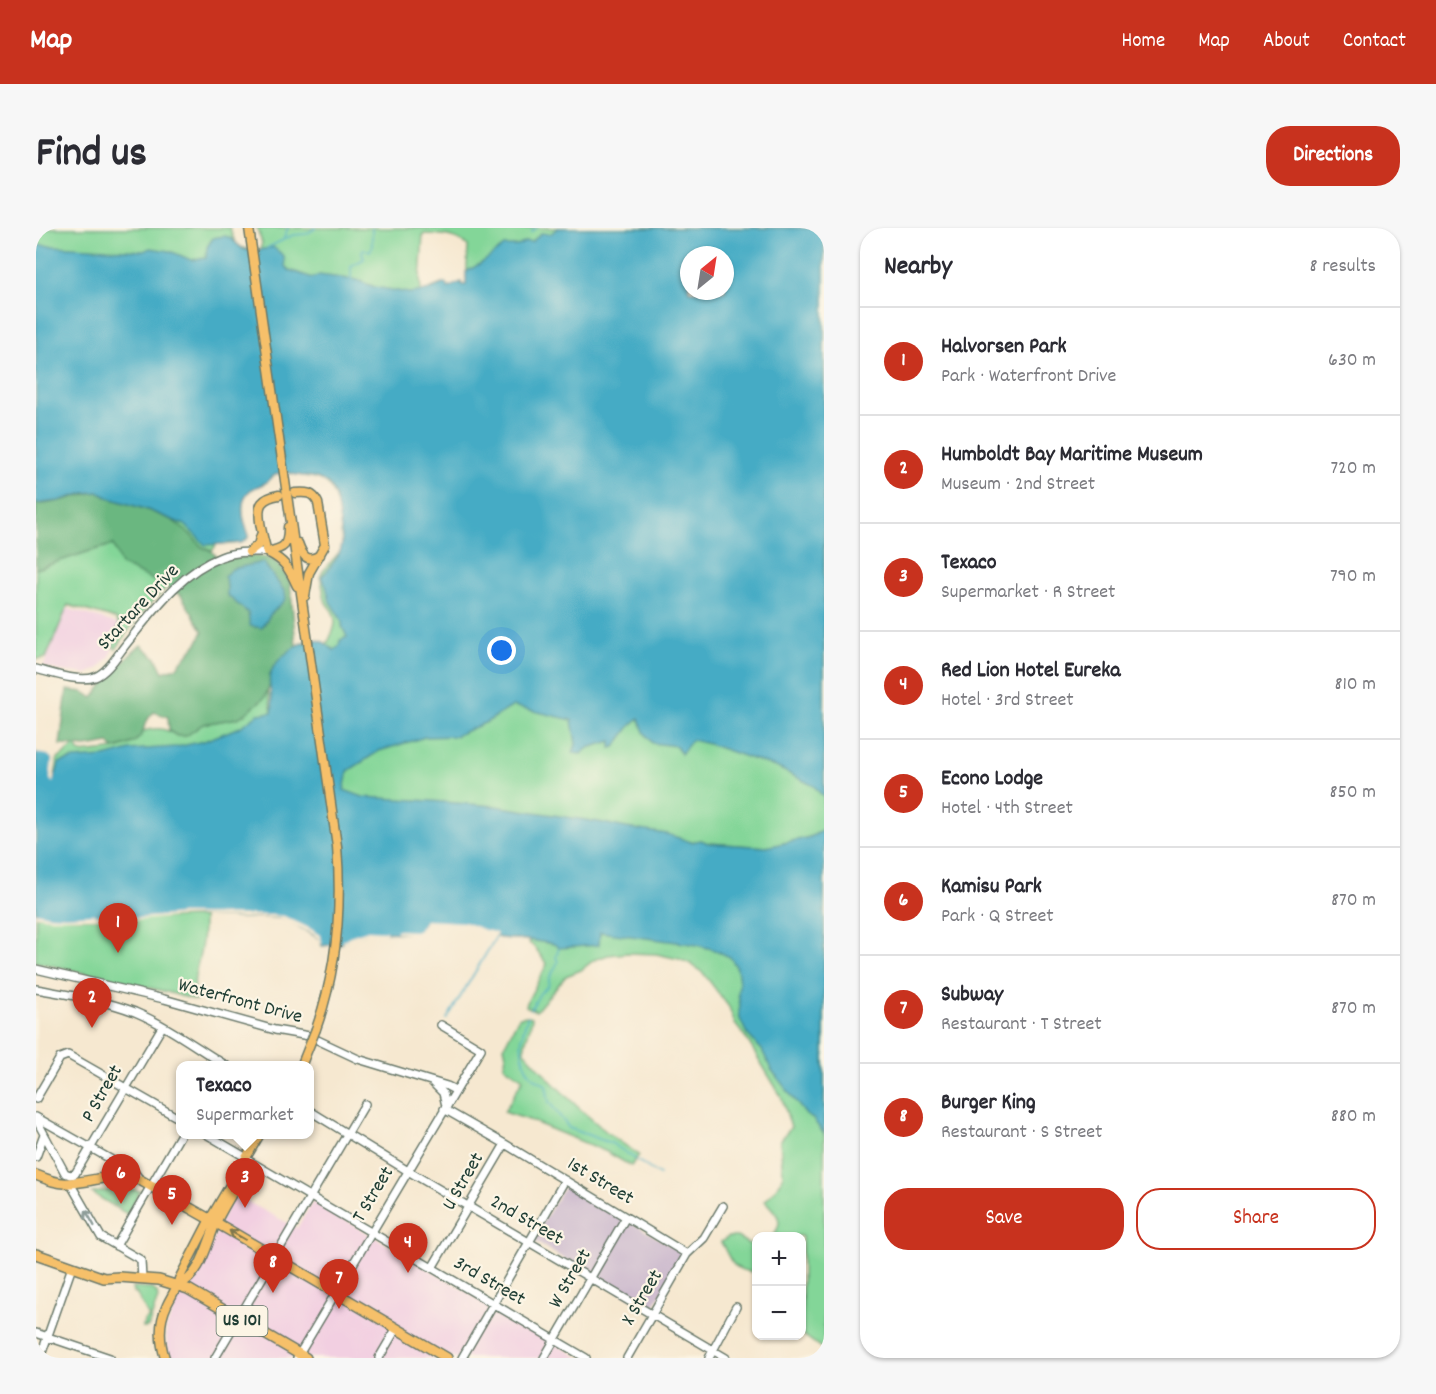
<!DOCTYPE html>
<meta charset="utf-8">
<style>
body{margin:0;font-family:Dekko,sans-serif;background:#f7f7f7;color:#2b2b33}
.controls{position:absolute;right:18px;bottom:18px;display:grid;overflow:hidden;border-radius:12px;box-shadow:0 2px 4px #0004}
.controls button{width:54px;height:54px;display:grid;place-items:center;padding:0;border:0;border-bottom:2px solid #e1e1e2;background:#fff;color:#2b2b33;font:30px sans-serif}
.compass{position:absolute;left:644px;top:18px;width:54px;height:54px;border-radius:50%;background:#fff;box-shadow:0 2px 4px #0004;rotate:30deg}
.you{position:absolute;left:466px;top:423px;width:21px;height:21px;margin:-15px;border:4px solid #fff;border-radius:50%;background:#1a73e8;box-shadow:0 0 0 9px #1a73e833}
.badge{display:grid;place-items:center;width:39px;height:39px;border-radius:50%;background:#c8321e;color:#fff;font-size:20px;font-weight:700}
.pin{position:absolute;translate:-50% -50px;filter:drop-shadow(0 2px 3px #0008)}
.pin::after{content:'';position:absolute;top:32px;width:21px;height:18px;background:inherit;clip-path:polygon(0 0,100% 0,50% 100%)}
.popup{position:absolute;left:140px;top:833px;width:138px;height:78px;box-sizing:border-box;display:grid;place-content:center;border-radius:12px;background:#fff;filter:drop-shadow(0 2px 4px #0005);font-size:20px;white-space:nowrap;color:#7c7c81}
.popup b{font-size:22px;color:#2b2b33}
.popup::after{content:'';position:absolute;left:50%;top:100%;margin-left:-12px;border:12px solid transparent;border-top-color:#fff}
.list{margin:0;padding:0;list-style:none}
h2{display:flex;justify-content:space-between;align-items:center;height:78px;margin:0;padding:0 24px;font-size:26px}
h2 small{font-size:20px;font-weight:400;color:#7c7c81}
.list li{display:grid;grid-template-columns:39px 1fr auto;gap:18px;align-items:center;box-sizing:border-box;height:108px;padding:0 24px;border-top:2px solid #e1e1e2}
.list b{display:block;font-size:22px;white-space:nowrap}
.list p{margin:0;font-size:20px;white-space:nowrap;color:#7c7c81}
.list em{font-size:20px;font-style:normal;color:#7c7c81}
.actions{display:flex;gap:12px;padding:18px 24px}
.actions a{flex:1;padding:14px 0;border:2px solid #c8321e;border-radius:24px;text-align:center;font-size:21px;color:#c8321e}
.actions .main{background:#c8321e;color:#fff}
.map{position:relative;flex:none;width:788px;height:1130px;overflow:hidden;border-radius:24px}
header{display:flex;align-items:center;gap:36px;box-sizing:border-box;height:84px;padding:0 30px;background:#c8321e;color:#fff}
header strong{font-size:28px}
nav{display:flex;gap:33px;margin-inline-start:auto;font-size:21px}
.intro{display:flex;align-items:center;justify-content:space-between;box-sizing:border-box;height:144px;padding:0 36px}
h1{margin:0;font-size:42px}
.button{padding:15px 27px;border-radius:24px;background:#c8321e;color:#fff;font-size:21px;font-weight:700}
main{display:flex;gap:36px;padding:0 36px}
aside{flex:1;background:#fff;border-radius:24px;box-shadow:0 2px 4px #0004}
.map>svg:first-child{display:block}
.built{fill:#f2cfe1}
.industrial{fill:#cfbdcf}
.green{fill:#83d698;stroke:#518a66;stroke-width:1.5;fill-rule:evenodd}
.forest{fill:#6ab780;stroke:#447a5a;stroke-width:1.5}
.water{fill:#45abc5;stroke:#32747c;stroke-width:1.5;fill-rule:evenodd}
.pier{fill:#f6e8d0}
.lines{fill:none;stroke-linecap:round;stroke-linejoin:round}
.stream{stroke:#45abc5;stroke-width:1.5}
.minor-casing{stroke:#6a796b;stroke-width:10}
.major-casing{stroke:#6a796b;stroke-width:11}
.highway-casing{stroke:#6a796b;stroke-width:12}
.minor{stroke:#fff;stroke-width:7}
.major{stroke:#f6c06b;stroke-width:8}
.highway{stroke:#f6c06b;stroke-width:9}
.major-bridge-casing{stroke:#6a796b;stroke-width:11;stroke-linecap:butt}
.major-bridge{stroke:#f6c06b;stroke-width:8}
.oneway{stroke:#8f9e9a}
.oneway2{stroke:#80784d}
.labels{text-anchor:middle;dominant-baseline:central;stroke-width:4.5;stroke-linejoin:round;paint-order:stroke}
.shield{fill:#fcf5e5;stroke:#617469;stroke-width:1.5}
.shield-label{font-size:18px;font-weight:bold;fill:#1f3d34}
.street-label{font-size:20px;fill:#1f3d34;stroke:#fcf5e5}
</style>
<header>
<strong>Map</strong>
<nav><a>Home</a><a>Map</a><a>About</a><a>Contact</a></nav>
</header>
<div class="intro"><h1>Find us</h1><a class="button">Directions</a></div>
<main>
<div class="map">
<svg width="788" height="1130" viewBox="0 0 788 1130">
<rect width="100%" height="100%" fill="#fcf5e5"/>
<filter id="ink" filterUnits="userSpaceOnUse"><feTurbulence type="fractalNoise" baseFrequency=".0167" numOctaves="2"/><feDisplacementMap in="SourceGraphic" scale="12" xChannelSelector="R" yChannelSelector="G"/><feConvolveMatrix kernelMatrix="1 2 1 2 8 2 1 2 1" color-interpolation-filters="sRGB"/></filter>
<filter id="wash" filterUnits="userSpaceOnUse"><feTurbulence type="fractalNoise" baseFrequency=".008" numOctaves="4" result="noise"/><feDisplacementMap in="SourceGraphic" scale="24" xChannelSelector="R" yChannelSelector="G"/><feGaussianBlur stdDeviation="1.35" result="paint"/><feColorMatrix in="noise" values="0 0 0 0 0 0 0 0 0 0 0 0 0 0 0 0 0 1.4 0 .05"/><feComposite in="paint" operator="in"/></filter>
<g filter="url(#wash)">
<rect width="100%" height="100%" fill="#f6e8d0"/>
<path class="built" d="M30 380 83 396 74 429 62 441 51 446 25 443 7 439Z
M197 966 261 1000 277 973 544 1130H132L130 1101 141 1072 172 1023Z"/>
<path class="industrial" d="M530 956 649 1026 615 1082 496 1012Z"/>
<path class="green" d="M0 0H194C198 18 206 23 224 21L226 15 221 0H757L689 27H653L410 76 0 33ZM387 6C403 7 420 6 432 18L430 57H426L425 56 412 60 409 55 385 64 384 52Z
M0 191 788 204V602L774 609 731 619 672 615 665 612 655 614 310 575 249 498 17 553 21 532 40 517 44 525C61 523 83 523 98 514 103 512 105 507 108 503 121 499 129 500 141 508H150L167 496 202 490 229 469 232 463 236 483 238 477 235 467 253 423 266 414 282 412 291 416C296 405 302 397 297 385 295 380 290 377 289 372 287 366 287 357 284 349L287 343 306 321C306 305 303 269 292 257 285 249 273 249 262 247 255 246 248 242 240 246 236 248 233 253 229 255 220 259 211 261 208 271 204 283 209 297 213 308 206 318 192 316 181 316L176 323 166 319 154 306 109 281 84 272 49 265 23 273Z
M77 317 123 355 131 359C111 378 94 398 80 421L77 419 83 396 80 391 32 377 10 430 0 431V341L54 323Z
M0 677 78 684 134 682 166 679 196 683H237L260 685 280 691 285 708C270 698 254 689 236 687L146 686 106 690 167 689C167 697 167 705 166 714 163 738 155 746 160 772L123 762 0 734V688L45 690H104C89 688 72 686 57 686 37 686 19 688 0 684Z
M397 688 499 700 502 701 560 703 565 699 696 703 729 712 743 709 788 720V1122L766 1106V1008H737C749 992 741 986 729 973L745 954 747 946 744 913 755 899 745 868 710 810 699 796 693 779 668 746 655 736 643 731 620 726 591 725 572 727 558 732 545 742 530 748 500 783 490 778 492 772 511 736C504 728 502 721 493 715L495 712 464 710 459 708 461 706 458 704 449 702 428 694 389 692 382 703 360 702V704H350L349 703C338 702 329 701 319 706 312 708 308 712 300 713L302 692Z
M492 788 496 789C495 801 489 810 488 823L516 854 546 883 573 906 603 927 595 938 571 924 493 892 468 884 487 851 468 838 470 827 468 818 482 791 484 789Z
M82 961H93L104 963 91 986 56 965Z
M692 1009H701L713 1016H720V1042L718 1044C694 1042 696 1033 685 1014Z
M96 1060 117 1061 121 1065 122 1070 112 1099 107 1100 108 1093 113 1089 100 1065H97Z"/>
<path class="forest" d="M62 264 73 270 109 281 136 292 154 306 166 319 176 323 184 333C198 330 229 323 240 334 246 339 250 347 254 354L260 418 242 434 234 446V456L229 469 209 486 202 490 167 496 150 508H141L133 503 132 489 118 484C115 487 111 492 109 496 108 499 108 502 106 505 101 516 88 518 77 521L73 515C67 516 53 519 49 519 40 518 32 517 24 517L31 462 48 464 57 470 79 441 105 417 120 430 127 444 140 440 162 414 167 403 145 367 123 355 85 337 77 317 54 323 0 341V276C21 277 41 266 62 264Z"/>
<path class="water" d="M522 0H788V570L778 558 742 540 673 516 656 512 645 526 640 518 616 515 608 504 603 490 595 497 579 519 575 520V513L552 520 545 526 537 525 540 516 536 492 477 478 451 494 419 508 389 509 343 523 312 543 308 562 327 569 395 573 459 578 563 594 590 600 631 606 655 614 665 612 672 615 731 619 774 609 788 602V906L777 891 770 887 735 841 726 822 711 806 704 791 703 784 704 777 702 766 703 755 701 740 694 729 676 721 656 716 564 704 563 717 523 720 518 716 493 712 464 710 428 695 388 694 383 705 333 704 313 711 304 716 286 718 284 711 253 693 244 690 222 689 207 690 147 687 100 691 53 688 12 689 0 687V523L15 527 17 535V552L21 543 23 535 38 531 68 529 94 522 141 519 168 513 204 499 222 486 236 484C239 472 231 459 234 447 238 431 266 410 282 412 289 413 293 419 298 422L303 418 304 412 311 409 306 398V393L294 374 290 358 285 349C290 345 293 340 297 335 308 321 307 313 304 296 302 284 301 266 292 256 283 248 272 249 261 247 255 245 251 243 244 245 237 246 234 252 229 255 220 259 211 261 208 272 204 283 209 297 213 308L210 312 205 315 169 317 149 297 109 281 73 270 62 264 49 265 23 273 0 276V17L108 23 114 20 134 23 155 32 170 30 171 19 177 10C199 5 193 12 207 21 215 25 229 21 237 19L248 28 249 38 253 42 277 50 283 47 321 52 339 59 373 65 390 63 409 55 412 60 425 54 426 57H430V44L447 34 468 18H482L489 14H496L505 5 514 6ZM653 27H689V63H653Z
M227 334 249 364 250 371 234 387 226 400 214 398 212 385 191 367V357L188 348 196 341Z"/>
<path class="pier" d="M0 520 16 524 20 534 21 532 17 555 14 551 16 531 12 527 0 525Z
M0 684 12 687 30 688 56 686 104 690 146 686 236 687 248 688 275 701 285 708 286 715 285 716 283 711 275 705 243 690 222 689 207 690 152 688 94 693 62 690H13L0 688Z
M389 692 428 694 449 702 458 704 461 706 458 710 425 698 391 695 384 708 360 704V702L382 703Z
M332 702 350 703V705L330 706 307 715 306 713 314 708Z"/>
<g class="lines">
<path class="stream" d="M495 4 501 0
M248 10 252 0
M231 20 257 7 270 6 280 0
M315 52V38L328 31 326 24 327 21 334 23 336 19V0
M495 781 504 765 512 758 514 749 522 734 520 729 523 720
M492 788C485 807 481 828 494 846 498 851 504 853 510 857L513 874 533 900 577 916 623 947
M411 791 460 709"/>
</g>
</g>
<g filter="url(#ink)">
<g class="lines">
<g class="minor-casing">
<path id="minor" d="M0 441C16 445 44 455 59 449 72 444 82 426 91 415 117 383 145 344 185 329 200 323 215 324 231 324
M0 741 128 771 239 802 273 808 322 831 411 858 419 862
M0 761C33 767 68 772 99 784 132 798 161 820 191 838
M397 855 407 865 410 878
M0 871 24 830 32 827 144 891
M408 881 469 916 651 1026 668 1010 687 978
M274 883 372 943 690 1130
M0 889 99 945 104 952
M0 891 29 945 34 947 39 946 126 799
M170 906 211 930
M0 929 8 907
M215 934 550 1130
M34 955 65 1009 105 1032 106 1051
M80 1018 145 906
M396 1040 469 916
M0 1105 74 1130
M4 1130 36 1039
M179 1130 329 876
M261 1130 445 821 405 797
M343 1130 360 1101
M426 1130 529 952
M508 1130 590 989
M591 1130 651 1026
M673 1130 700 1079"/>
</g>
<g class="major-casing">
<path id="major" d="M213 0 301 618C306 680 301 742 280 801
M259 265C270 264 277 264 282 275L289 317 273 345 269 368
M262 315C266 326 270 336 284 327
M213 324 222 317 225 307
M231 324C249 333 253 340 261 358
M231 324C228 313 219 284 226 275 230 270 237 268 243 267
M231 324C249 320 252 318 252 299
M142 1058C166 1046 170 1018 180 995 185 984 192 973 198 962
M129 1130C123 1112 123 1094 131 1077 135 1068 141 1061 143 1051L174 991 224 906"/>
</g>
<g class="highway-casing">
<path id="highway" d="M0 947C10 951 21 956 33 955 60 954 76 943 104 952L191 1001 411 1130
M0 1026 68 1050 83 1049 123 1052 152 1061 270 1130"/>
</g>
<use href="#minor" class="minor"/>
<use href="#major" class="major"/>
<use href="#highway" class="highway"/>
<g class="major-bridge-casing">
<path id="major-bridge" d="M266 836 280 801"/>
</g>
<use href="#major-bridge" class="major-bridge"/>
</g>
<defs><path id="oneway-shaft" d="M-6 0H5M1.5-3L5.5 0L1.5 3" fill="none" stroke-width="1.6" stroke-linecap="round" stroke-linejoin="round" transform="scale(1.5)"/></defs>
<use class="oneway" href="#oneway-shaft" transform="translate(54 990) rotate(-119)"/>
<use class="oneway2" href="#oneway-shaft" transform="translate(201 1007) rotate(-150)"/>
</g>
<g class="labels">
<rect class="shield" x="180.5" y="1078" width="51" height="30" rx="4.5"/>
<g class="shield-label">
<text x="206" y="1093">US 101</text>
</g>
<g class="street-label">
<text transform="translate(103 380) rotate(-47)">Startare Drive</text>
<text transform="translate(204 774) rotate(15)">Waterfront Drive</text>
<text transform="translate(67 866) rotate(-60)">P Street</text>
<text transform="translate(428 954) rotate(-60)">U Street</text>
<text transform="translate(564 954) rotate(31)">1st Street</text>
<text transform="translate(338 967) rotate(-59)">T Street</text>
<text transform="translate(490 993) rotate(30)">2nd Street</text>
<text transform="translate(535 1051) rotate(-60)">W Street</text>
<text transform="translate(453 1054) rotate(30)">3rd Street</text>
<text transform="translate(607 1070) rotate(-59)">X Street</text>
</g>
</g>
</svg>
<div class="controls">
<button>+</button>
<button>−</button>
</div>
<svg class="compass" viewBox="-18 -18 36 36"><path d="M0-13l5 13h-10z" fill="#e53935"/><path d="M0 13l5-13h-10z" fill="#7c7c81"/></svg>
<div class="you"></div>
<div class="pin badge" style="left:82px;top:725px">1</div>
<div class="pin badge" style="left:56px;top:800px">2</div>
<div class="pin badge" style="left:209px;top:980px">3</div>
<div class="popup"><b>Texaco</b>Supermarket</div>
<div class="pin badge" style="left:372px;top:1045px">4</div>
<div class="pin badge" style="left:136px;top:997px">5</div>
<div class="pin badge" style="left:85px;top:976px">6</div>
<div class="pin badge" style="left:303px;top:1081px">7</div>
<div class="pin badge" style="left:237px;top:1065px">8</div>
</div>
<aside>
<h2>Nearby<small>8 results</small></h2>
<ul class="list">
<li><span class="badge">1</span><div><b>Halvorsen Park</b><p>Park · Waterfront Drive</p></div><em>630 m</em></li>
<li><span class="badge">2</span><div><b>Humboldt Bay Maritime Museum</b><p>Museum · 2nd Street</p></div><em>720 m</em></li>
<li><span class="badge">3</span><div><b>Texaco</b><p>Supermarket · R Street</p></div><em>790 m</em></li>
<li><span class="badge">4</span><div><b>Red Lion Hotel Eureka</b><p>Hotel · 3rd Street</p></div><em>810 m</em></li>
<li><span class="badge">5</span><div><b>Econo Lodge</b><p>Hotel · 4th Street</p></div><em>850 m</em></li>
<li><span class="badge">6</span><div><b>Kamisu Park</b><p>Park · Q Street</p></div><em>870 m</em></li>
<li><span class="badge">7</span><div><b>Subway</b><p>Restaurant · T Street</p></div><em>870 m</em></li>
<li><span class="badge">8</span><div><b>Burger King</b><p>Restaurant · S Street</p></div><em>880 m</em></li>
</ul>
<div class="actions"><a class="main">Save</a><a>Share</a></div>
</aside>
</main>
